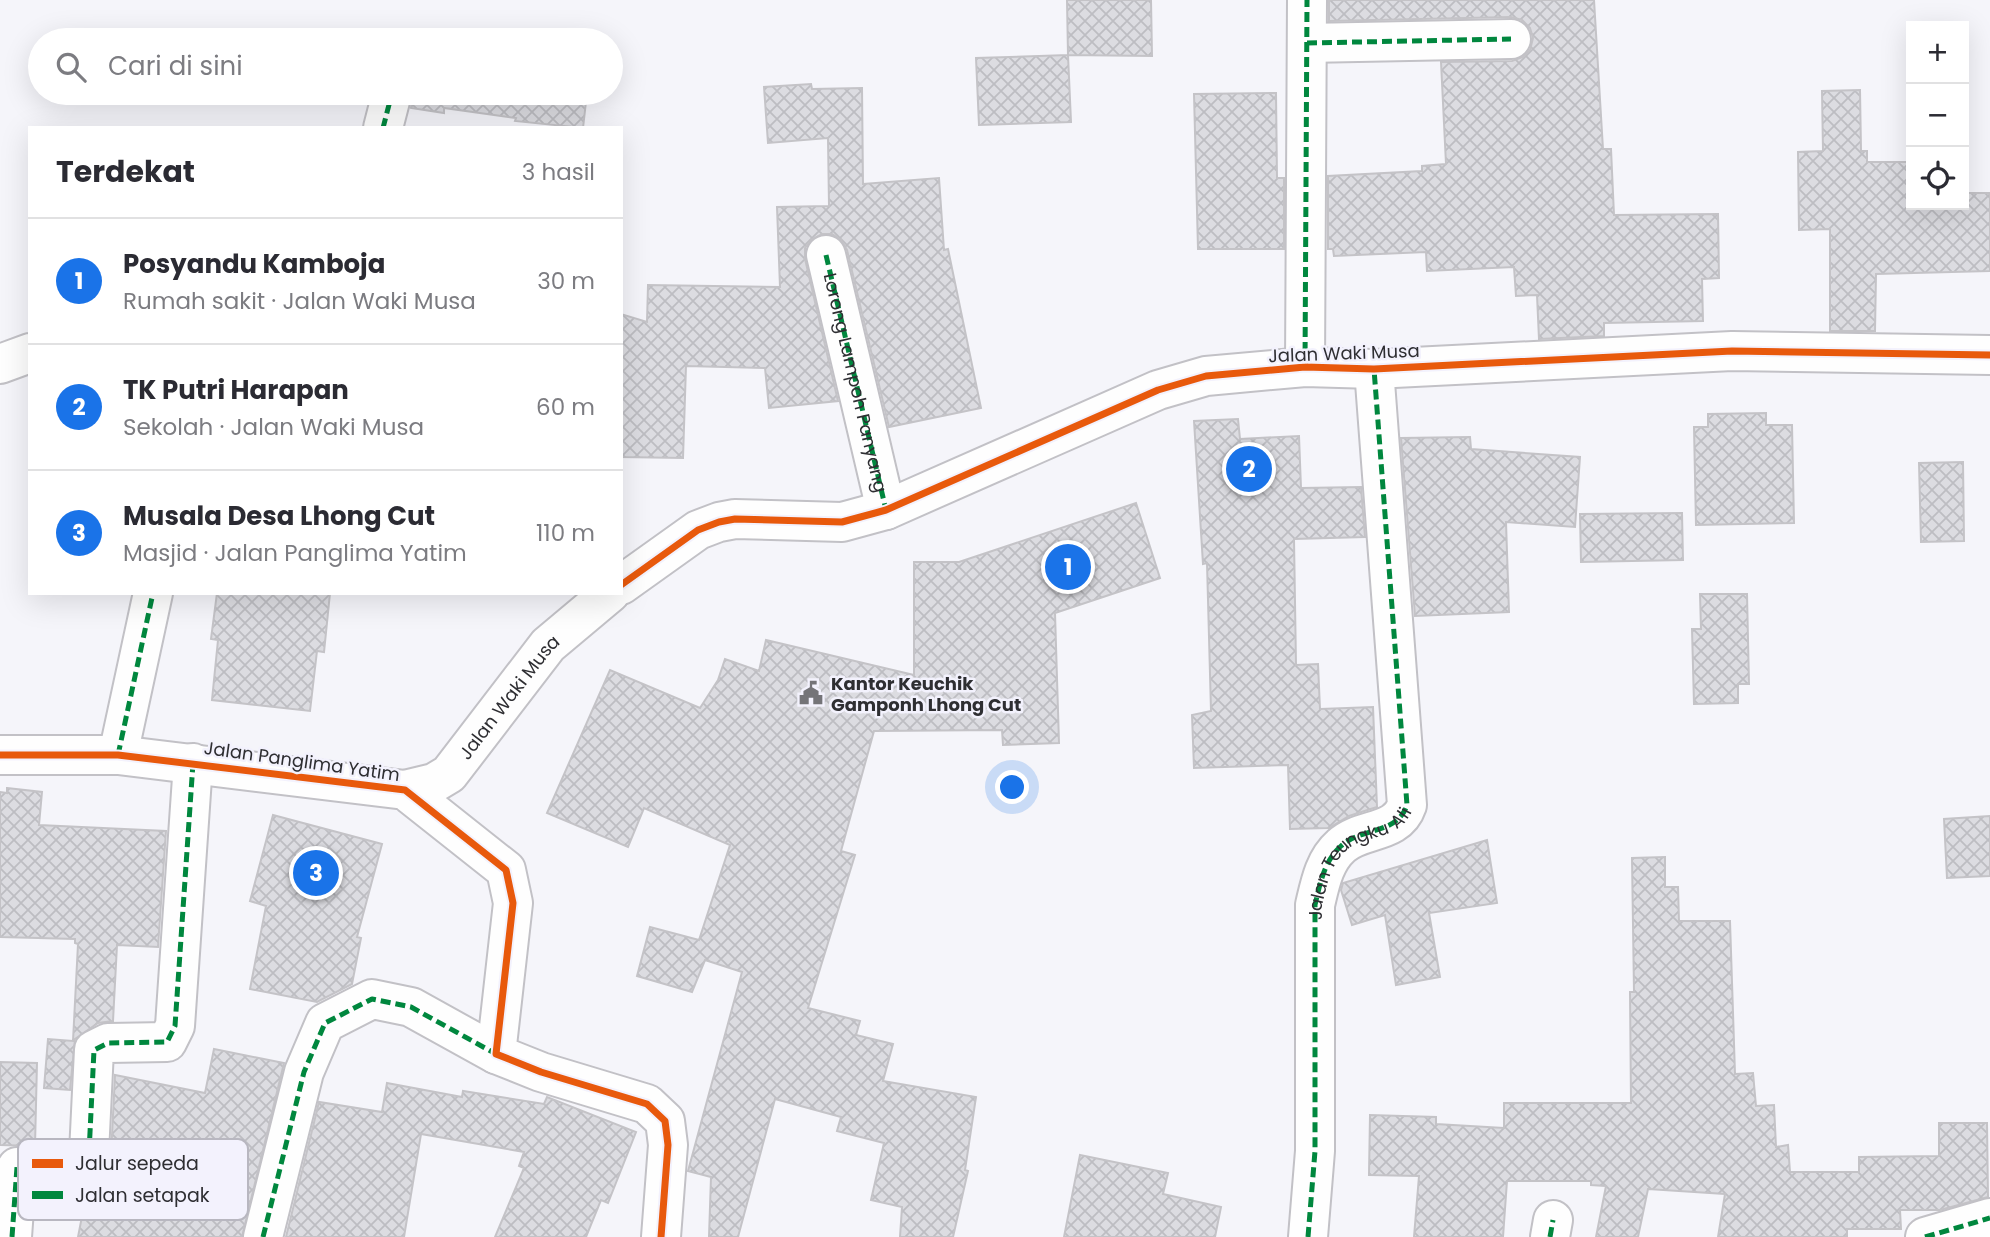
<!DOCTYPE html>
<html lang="id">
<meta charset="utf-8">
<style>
body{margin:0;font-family:Poppins,sans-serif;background:#f2f2f3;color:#2b2b33}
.controls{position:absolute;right:21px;top:21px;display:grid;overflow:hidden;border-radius:0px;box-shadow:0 7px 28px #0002}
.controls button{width:63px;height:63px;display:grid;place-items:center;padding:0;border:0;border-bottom:2px solid #e1e1e2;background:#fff;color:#2b2b33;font:35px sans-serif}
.you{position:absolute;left:1013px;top:788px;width:24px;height:24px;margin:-18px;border:5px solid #fff;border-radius:50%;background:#1a73e8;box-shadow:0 0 0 10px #1a73e833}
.badge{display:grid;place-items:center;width:46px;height:46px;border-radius:50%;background:#1a73e8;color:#fff;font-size:23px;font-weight:700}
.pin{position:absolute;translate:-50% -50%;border:4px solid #fff;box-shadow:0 2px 7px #0006}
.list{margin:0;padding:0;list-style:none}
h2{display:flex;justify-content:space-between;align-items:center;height:91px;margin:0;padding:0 28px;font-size:30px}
h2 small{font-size:23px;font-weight:400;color:#7c7c81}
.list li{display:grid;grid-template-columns:46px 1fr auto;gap:21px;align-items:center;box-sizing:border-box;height:126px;padding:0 28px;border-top:2px solid #e1e1e2}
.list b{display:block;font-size:26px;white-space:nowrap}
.list p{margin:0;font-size:23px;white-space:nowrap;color:#7c7c81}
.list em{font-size:23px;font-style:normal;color:#7c7c81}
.icon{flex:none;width:38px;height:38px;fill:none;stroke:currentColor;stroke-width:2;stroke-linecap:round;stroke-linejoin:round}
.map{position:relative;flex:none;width:1990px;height:1237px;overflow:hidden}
.search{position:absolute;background:#fff;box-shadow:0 7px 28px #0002;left:28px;top:28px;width:595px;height:77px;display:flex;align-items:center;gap:18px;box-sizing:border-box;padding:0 24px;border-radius:38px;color:#7c7c81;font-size:26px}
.panel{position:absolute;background:#fff;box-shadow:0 7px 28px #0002;left:28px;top:126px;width:595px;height:469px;border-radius:0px}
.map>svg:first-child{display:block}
.building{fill:url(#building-cross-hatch);stroke:#c4c3c7;stroke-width:2}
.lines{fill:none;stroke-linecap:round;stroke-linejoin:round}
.minor-casing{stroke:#c2c1c6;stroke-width:42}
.minor{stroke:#fefefe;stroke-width:38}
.quiet{stroke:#00873e;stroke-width:5;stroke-dasharray:10 5;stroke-linecap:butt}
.cycleway-casing{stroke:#f3f2fd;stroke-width:11}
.cycleway{stroke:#e8590c;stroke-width:7}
.labels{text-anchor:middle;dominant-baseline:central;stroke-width:5;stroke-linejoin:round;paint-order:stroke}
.street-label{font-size:18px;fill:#2e2e32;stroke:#f3f2fd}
.poi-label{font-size:18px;font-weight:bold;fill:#2e2e32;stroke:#f3f2fd;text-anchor:start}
.key{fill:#f3f2fd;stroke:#b8b7c0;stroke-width:2}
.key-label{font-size:19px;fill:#2e2e32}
</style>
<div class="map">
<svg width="1990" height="1237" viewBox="0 0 1990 1237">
<defs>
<pattern id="building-cross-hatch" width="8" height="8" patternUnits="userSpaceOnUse" patternTransform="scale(1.75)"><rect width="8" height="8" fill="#dcdce1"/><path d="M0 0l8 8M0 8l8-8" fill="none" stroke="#bdbdc2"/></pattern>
</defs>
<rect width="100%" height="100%" fill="#f5f5fa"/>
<path class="building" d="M1067 0H1151L1152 56 1068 55Z
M1329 0H1594L1603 149H1611L1614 215 1718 214 1719 278 1702 279 1703 321 1604 323V336L1539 339 1537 295 1516 296 1514 267 1427 271 1426 252 1334 256 1333 249H1328V176L1422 171V166L1446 164 1441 62 1512 61 1523 57 1530 50 1533 38 1530 28 1522 20 1511 17 1329 21Z
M414 35 448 40H413Z
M1068 55 1071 122 979 125 976 58Z
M811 84 812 89 862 88 863 184 939 178 944 250 948 249 981 408 889 427 847 250 841 240 832 234H822L811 240 805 248V259L838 401 769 408 765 368 686 366 683 458 621 457V314L647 322 648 285 780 287 777 207 829 206 828 138 768 143 764 87Z
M1860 90 1861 151H1867V162H1911V205H1964V193H1990V271L1876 274 1875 331H1830V229L1799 230 1798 152 1823 151 1822 91Z
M413 93H587L583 128 515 121 516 118 444 108V113L411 108Z
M1276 93 1277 178H1284V249H1198L1194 94Z
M1766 413V425H1792L1794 523 1696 525 1694 427H1708V414Z
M1238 419 1240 439 1299 436 1301 488 1361 487 1365 537 1294 539 1296 665 1318 664 1320 709 1373 707 1377 807 1349 816 1329 828 1290 829 1288 765 1194 768 1192 715 1211 711 1207 563 1203 564 1194 421Z
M1470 437 1471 449 1580 457 1575 527 1506 522 1509 612 1415 616 1401 438Z
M1963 462 1964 541 1921 542 1919 463Z
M1136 503 1160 578 1055 613 1059 743 1003 745 1002 730 874 731 841 851 855 855 808 1008 860 1021 856 1035 893 1044 883 1081 976 1097 965 1170 968 1171 953 1237H900L902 1207 871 1200 884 1143 837 1131 841 1117 775 1099 738 1237H709L711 1177 688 1171 742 972 705 960 692 992 637 976 650 927 699 940 730 845 644 808 628 847 547 813 610 670 700 708 718 680 725 659 759 671 766 640 914 675V562H959Z
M1682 513 1683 560 1581 562 1580 514Z
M217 593H330L324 652 317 651 310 711 212 700 218 640 211 639Z
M1700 594H1747L1749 684H1738V703L1694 704 1692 629H1701Z
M7 788 42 792 39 825 166 831 158 947 117 945 113 1021 98 1023 75 1039 70 1090 44 1088 48 1039 73 1041 78 944 75 943V939L0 937V792L7 793Z
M273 815 382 844 357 937 361 938 352 984 317 1002 250 989 266 906 250 901Z
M1990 816V876L1947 878 1944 819Z
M1487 840 1497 903 1429 913 1440 977 1396 985 1385 915 1352 925 1341 890 1343 883Z
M1665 857V887H1678L1679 921H1730L1735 1074 1753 1073 1756 1106 1774 1105 1776 1147 1788 1145 1790 1172H1859V1157L1939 1156V1123H1987L1988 1197 1940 1210H1900L1901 1229H1847V1237H1718L1725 1194 1648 1189 1638 1237H1596L1606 1186 1591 1185V1181H1507L1503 1237H1414L1419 1176 1369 1175 1370 1115 1436 1117V1124L1504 1128V1103H1631L1630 992H1634L1632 858Z
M214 1049 284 1063 242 1237H78L90 1175 100 1172 107 1165 111 1155 115 1075 205 1093Z
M0 1062 37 1063 35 1146 0 1145Z
M387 1083 462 1097 463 1091 544 1104 547 1097 636 1132 608 1203 601 1200 586 1237H495L524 1168 519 1166 524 1152 421 1134 404 1237H286L319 1102 382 1112Z
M1080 1155 1168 1173 1163 1194 1221 1207 1215 1237H1064Z"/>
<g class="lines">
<g class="minor-casing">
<g id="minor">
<path d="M1307 43 1511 39"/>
<path d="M383 128 392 93"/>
<path d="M826 255 886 510"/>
<path d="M0 364 30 353"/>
<path d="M1305 367 1307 0"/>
<path d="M621 585 698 530 719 522 735 519 842 522 886 510 1158 390 1206 376 1305 367 1374 369 1732 351 1990 355"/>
<path d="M0 755H118L405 790 506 870 513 903 496 1054 541 1072 647 1104 665 1121 668 1145 661 1237"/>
<path d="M118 755 153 593"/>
<path id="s1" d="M405 790 434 783 449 774 548 645 610 593"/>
<path d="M89 1153 94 1050 108 1043 167 1042 175 1026 193 763"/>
<path d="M12 1237 17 1167"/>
<path d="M263 1237 304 1072 325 1023 372 999 411 1007 496 1054"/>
<path id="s2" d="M1308 1237 1315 1151V905C1320 884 1324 861 1341 846 1361 827 1397 835 1407 805L1374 369"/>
<path d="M1550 1237 1553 1220"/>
<path d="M1925 1237 1990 1218"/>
</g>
</g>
<use href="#minor" class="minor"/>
<g class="quiet">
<path d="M1307 43 1511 39"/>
<path d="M383 128 392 93"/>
<path id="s3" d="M826 255 886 510"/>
<path d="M1305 367 1307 0"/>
<path d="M118 755 153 593"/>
<path d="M89 1153 94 1050 108 1043 167 1042 175 1026 193 763"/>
<path d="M12 1237 17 1167"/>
<path d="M263 1237 304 1072 325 1023 372 999 411 1007 496 1054"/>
<path d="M1308 1237 1315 1151V905C1320 884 1324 861 1341 846 1361 827 1397 835 1407 805L1374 369"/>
<path d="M1550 1237 1553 1220"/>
<path d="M1925 1237 1990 1218"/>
</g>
<g class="cycleway-casing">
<path id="cycleway" d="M621 585 698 530 719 522 735 519 842 522 886 510 1158 390 1206 376 1305 367 1374 369 1732 351 1990 355
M0 755H118L405 790 506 870 513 903 496 1054 541 1072 647 1104 665 1121 668 1145 661 1237"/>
</g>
<use href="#cycleway" class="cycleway"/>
</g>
<defs>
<g id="civic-bare" transform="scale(1.89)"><path d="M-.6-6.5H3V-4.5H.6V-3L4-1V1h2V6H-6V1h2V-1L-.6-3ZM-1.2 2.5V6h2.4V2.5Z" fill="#747478" stroke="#f3f2fd" stroke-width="2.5" paint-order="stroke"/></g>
</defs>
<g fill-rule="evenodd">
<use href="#civic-bare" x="811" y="693"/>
</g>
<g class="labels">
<g class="street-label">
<text transform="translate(1344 353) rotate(-2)">Jalan Waki Musa</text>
<text stroke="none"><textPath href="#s3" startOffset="131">Lorong Lampoh Panyang</textPath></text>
<text stroke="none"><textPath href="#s1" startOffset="145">Jalan Waki Musa</textPath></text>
<text transform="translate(302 761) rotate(8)">Jalan Panglima Yatim</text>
<text stroke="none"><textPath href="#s2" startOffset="396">Jalan Teungku Ali</textPath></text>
</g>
<g class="poi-label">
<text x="831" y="683">Kantor Keuchik<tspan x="831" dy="21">Gamponh Lhong Cut</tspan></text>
</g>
</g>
<rect x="18" y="1139" width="230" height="81" rx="10" class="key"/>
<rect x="32" y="1159" width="31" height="9" fill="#e8590c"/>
<rect x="32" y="1191" width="31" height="8" fill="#00873e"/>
<g class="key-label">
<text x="75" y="1170">Jalur sepeda</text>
<text x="75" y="1202">Jalan setapak</text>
</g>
</svg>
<div class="controls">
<button>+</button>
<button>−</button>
<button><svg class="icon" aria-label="locate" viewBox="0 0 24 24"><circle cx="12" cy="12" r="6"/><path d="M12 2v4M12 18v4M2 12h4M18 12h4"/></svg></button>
</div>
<div class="you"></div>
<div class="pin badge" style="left:1068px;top:567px">1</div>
<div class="pin badge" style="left:1249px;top:469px">2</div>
<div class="pin badge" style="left:316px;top:873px">3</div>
<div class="search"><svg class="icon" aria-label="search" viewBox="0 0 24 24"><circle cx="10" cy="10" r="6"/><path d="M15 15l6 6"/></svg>Cari di sini</div>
<section class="panel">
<h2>Terdekat<small>3 hasil</small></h2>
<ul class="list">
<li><span class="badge">1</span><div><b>Posyandu Kamboja</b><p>Rumah sakit · Jalan Waki Musa</p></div><em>30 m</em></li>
<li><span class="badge">2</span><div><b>TK Putri Harapan</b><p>Sekolah · Jalan Waki Musa</p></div><em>60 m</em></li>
<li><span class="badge">3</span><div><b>Musala Desa Lhong Cut</b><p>Masjid · Jalan Panglima Yatim</p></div><em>110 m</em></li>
</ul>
</section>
</div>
